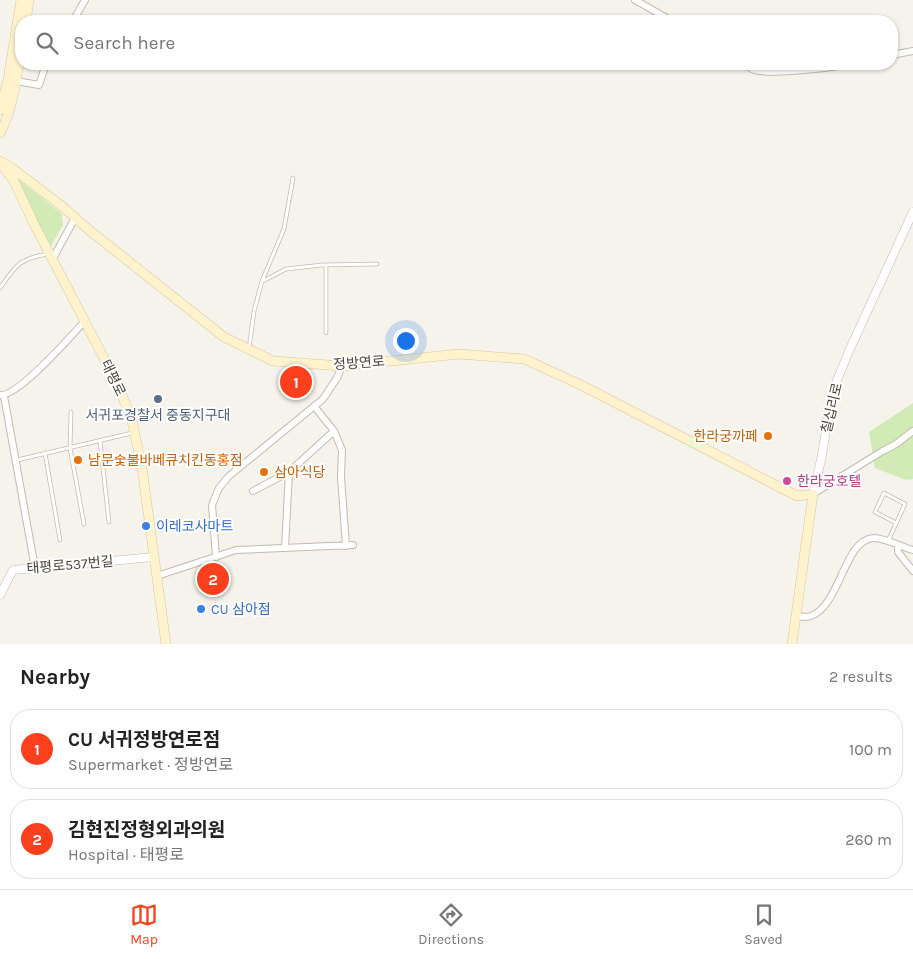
<!DOCTYPE html>
<meta charset="utf-8">
<style>
body{margin:0;font-family:Karla,"Noto Sans KR",sans-serif;background:#f2f2f2;color:#222}
.you{position:absolute;left:405px;top:340px;width:18px;height:18px;margin:-12px;border:4px solid #fff;border-radius:50%;background:#1a73e8;box-shadow:0 0 0 8px #1a73e833}
.badge{display:grid;place-items:center;width:32px;height:32px;border-radius:50%;background:#fc3f1d;color:#fff;font-size:16px;font-weight:700}
.pin{position:absolute;translate:-50% -50%;border:2px solid #fff;box-shadow:0 1px 5px #0006}
.list{margin:0;padding:0;list-style:none}
h2{display:flex;justify-content:space-between;align-items:center;height:65px;margin:0;padding:0 20px;font-size:21px}
h2 small{font-size:16px;font-weight:400;color:#767676}
.list li{display:grid;grid-template-columns:32px 1fr auto;gap:15px;align-items:center;box-sizing:border-box;height:80px;margin:0 10px 10px;padding:0 10px;border:1px solid #e0e0e0;border-radius:20px}
.list b{display:block;font-size:19px;white-space:nowrap}
.list p{margin:0;font-size:16px;white-space:nowrap;color:#767676}
.list em{font-size:16px;font-style:normal;color:#767676}
.icon{flex:none;width:28px;height:28px;fill:none;stroke:currentColor;stroke-width:2;stroke-linecap:round;stroke-linejoin:round}
.map{position:relative;flex:none;width:913px;height:644px;overflow:hidden}
.search{position:absolute;background:#fff;box-shadow:0 1px 4px #0004;left:15px;right:15px;top:15px;height:55px;display:flex;align-items:center;gap:12px;box-sizing:border-box;padding:0 18px;border-radius:20px;color:#767676;font-size:19px}
.sheet{height:245px;background:#fff}
nav{display:flex;justify-content:space-around;align-items:center;box-sizing:border-box;height:70px;border-top:1px solid #e0e0e0;background:#fff;font-size:14px;color:#767676}
nav a{display:grid;justify-items:center;gap:2px}
nav .on{color:#fc3f1d}
.map>svg:first-child{display:block}
.green{fill:#d2eab5}
.lines{fill:none;stroke-linecap:round;stroke-linejoin:round}
.service-casing{stroke:#c2bbae;stroke-width:4.5}
.minor-casing{stroke:#c2bbae;stroke-width:8}
.tertiary-casing{stroke:#c2bbae;stroke-width:9}
.secondary-casing{stroke:#d6c79b;stroke-width:10}
.service{stroke:#fff;stroke-width:3}
.minor{stroke:#fff;stroke-width:6}
.tertiary{stroke:#fff;stroke-width:8}
.secondary{stroke:#fff3cd;stroke-width:9}
.service-dot{fill:#5c6f8a;stroke:#fff;stroke-width:2}
.food-dot{fill:#e8710a;stroke:#fff;stroke-width:2}
.hotel-dot{fill:#d1479c;stroke:#fff;stroke-width:2}
.shop-dot{fill:#3f7fe0;stroke:#fff;stroke-width:2}
.labels{text-anchor:middle;dominant-baseline:central;stroke-width:4;stroke-linejoin:round;paint-order:stroke}
.street-label{font-size:14px;fill:#4b4439;stroke:#fff}
.service-label{font-size:14px;fill:#4e5e75;stroke:#fff}
.food-label{font-size:14px;fill:#c56008;stroke:#fff;text-anchor:start}
.hotel-label{font-size:14px;fill:#b23c85;stroke:#fff;text-anchor:start}
.shop-label{font-size:14px;fill:#366cbe;stroke:#fff;text-anchor:start}
</style>
<div class="map">
<svg width="913" height="644" viewBox="0 0 913 644">
<rect width="100%" height="100%" fill="#f6f3ec"/>
<path class="green" d="M19 180 62 214 63 225 50 248 18 183Z
M913 403V479L906 480 875 468 869 432Z"/>
<g class="lines">
<g class="service-casing">
<path id="service" d="M326 265V333
M263 281 286 269 322 265 377 264
M0 288C16 265 20 258 49 254
M249 349 254 311 262 281 284 229 293 178
M71 412 70 448 84 524
M100 441 109 522
M45 453 60 540
M17 460 132 433
M888 541 890 537 905 504 884 493 875 512 896 523"/>
</g>
<g class="minor-casing">
<path id="minor" d="M635 0 672 21
M73 21 85 0
M892 55 913 51
M745 64C748 66 751 69 755 70 775 75 828 68 850 64
M16 81 39 85 46 64
M52 260 75 218
M0 395C18 397 71 336 85 321
M4 396 35 568
M314 406 334 431 342 450 341 477 346 546
M253 491 289 472 334 431
M813 494 881 452 896 444 913 431
M898 546V552L913 571
M285 548 289 472
M216 557 212 505 219 488 229 476 323 399 337 378 342 366
M157 576 236 550 353 545
M795 616C800 616 807 618 811 616 840 606 844 540 873 538 883 537 902 547 913 550"/>
</g>
<g class="tertiary-casing">
<path id="tertiary" d="M813 494 821 460 831 402 836 383 849 351 913 212
M0 595 13 570 154 557"/>
</g>
<g class="secondary-casing">
<path id="secondary" d="M26 21 29 0
M0 110 8 80 21 0
M0 133C13 109 16 79 21 53
M0 161 12 168 63 207 89 230 224 337 273 361 342 366 459 354 524 359 579 384 797 496 813 494 792 644
M0 163 14 181 33 222 118 385 132 421 142 468 166 644"/>
</g>
<use href="#service" class="service"/>
<use href="#minor" class="minor"/>
<use href="#tertiary" class="tertiary"/>
<use href="#secondary" class="secondary"/>
</g>
<circle class="service-dot" cx="158" cy="399" r="5"/>
<g class="food-dot">
<circle cx="768" cy="436" r="5"/>
<circle cx="78" cy="460" r="5"/>
<circle cx="264" cy="472" r="5"/>
</g>
<circle class="hotel-dot" cx="787" cy="481" r="5"/>
<g class="shop-dot">
<circle cx="146" cy="526" r="5"/>
<circle cx="201" cy="609" r="5"/>
</g>
<g class="labels">
<g class="street-label">
<text transform="translate(359 363) rotate(-4)">정방연로</text>
<text transform="translate(113 378) rotate(64)">태평로</text>
<text transform="translate(832 408) rotate(-77)">칠십리로</text>
<text transform="translate(70 565) rotate(-5)">태평로537번길</text>
</g>
<g class="service-label">
<text x="158" y="415">서귀포경찰서 중동지구대</text>
</g>
<g class="food-label">
<text x="758" y="436" text-anchor="end">한라궁까페</text>
<text x="88" y="460">남문숯불바베큐치킨동홍점</text>
<text x="274" y="472">삼아식당</text>
</g>
<g class="hotel-label">
<text x="797" y="481">한라궁호텔</text>
</g>
<g class="shop-label">
<text x="156" y="526">이레코사마트</text>
<text x="211" y="609">CU 삼아점</text>
</g>
</g>
</svg>
<div class="you"></div>
<div class="pin badge" style="left:296px;top:382px">1</div>
<div class="pin badge" style="left:213px;top:579px">2</div>
<div class="search"><svg class="icon" aria-label="search" viewBox="0 0 24 24"><circle cx="10" cy="10" r="6"/><path d="M15 15l6 6"/></svg>Search here</div>
</div>
<section class="sheet">
<h2>Nearby<small>2 results</small></h2>
<ul class="list">
<li><span class="badge">1</span><div><b>CU 서귀정방연로점</b><p>Supermarket · 정방연로</p></div><em>100 m</em></li>
<li><span class="badge">2</span><div><b>김현진정형외과의원</b><p>Hospital · 태평로</p></div><em>260 m</em></li>
</ul>
</section>
<nav>
<a class="on"><svg class="icon" aria-label="map" viewBox="0 0 24 24"><path d="M3 6l6-2 6 2 6-2v14l-6 2-6-2-6 2zM9 4v14M15 6v14"/></svg>Map</a>
<a><svg class="icon" aria-label="directions" viewBox="0 0 24 24"><path d="M12 3l9 9-9 9-9-9zM9 14v-3h6M13 9l2 2-2 2"/></svg>Directions</a>
<a><svg class="icon" aria-label="saved" viewBox="0 0 24 24"><path d="M7 4h10v16l-5-4-5 4z"/></svg>Saved</a>
</nav>
